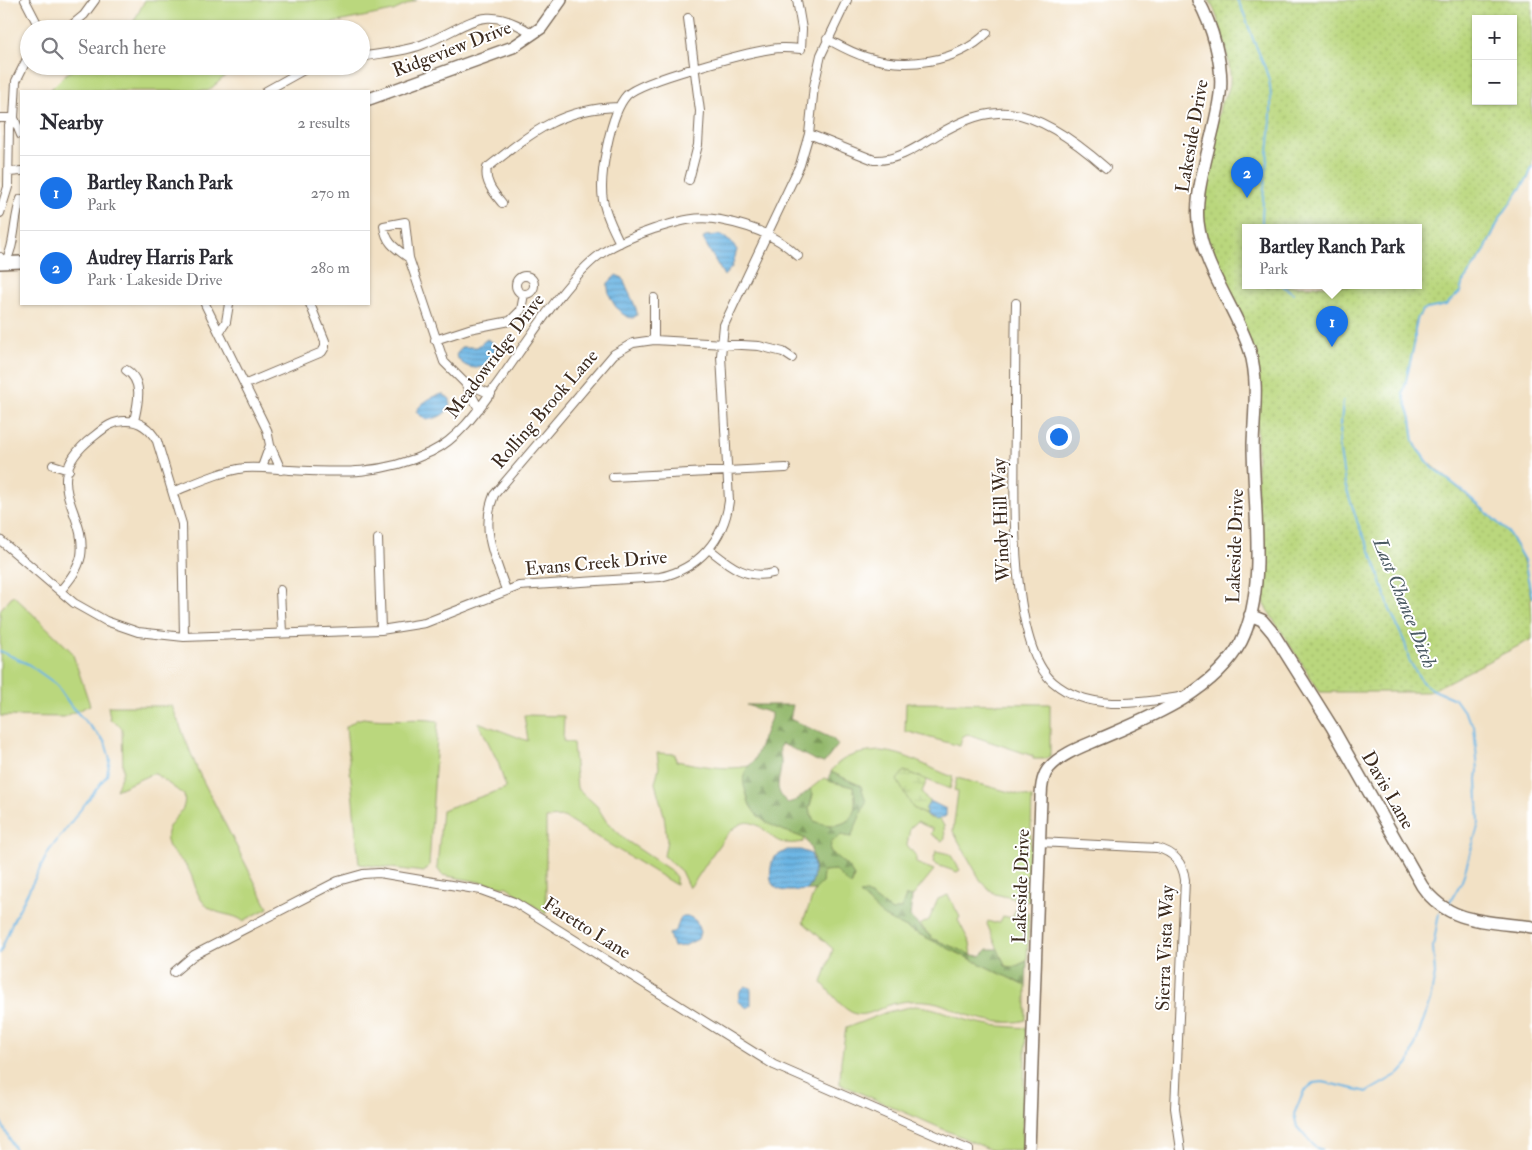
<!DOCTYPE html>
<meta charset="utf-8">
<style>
body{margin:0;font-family:"IM FELL Double Pica",serif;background:#f7f7f7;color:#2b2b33}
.controls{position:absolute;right:15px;top:15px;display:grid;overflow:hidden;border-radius:0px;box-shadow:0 1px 4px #0004}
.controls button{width:45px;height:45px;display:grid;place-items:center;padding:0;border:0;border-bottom:1px solid #e1e1e2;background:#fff;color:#2b2b33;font:25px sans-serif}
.you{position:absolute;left:1058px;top:436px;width:18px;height:18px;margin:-12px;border:4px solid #fff;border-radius:50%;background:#1a73e8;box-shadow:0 0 0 8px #1a73e833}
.badge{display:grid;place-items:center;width:32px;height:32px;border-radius:50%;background:#1a73e8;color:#fff;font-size:16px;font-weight:700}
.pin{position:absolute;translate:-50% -41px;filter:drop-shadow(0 1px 2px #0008)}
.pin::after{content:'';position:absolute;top:26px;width:18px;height:15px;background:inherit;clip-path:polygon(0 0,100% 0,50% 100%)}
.popup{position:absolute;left:1242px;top:224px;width:180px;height:65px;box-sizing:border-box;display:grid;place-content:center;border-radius:0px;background:#fff;filter:drop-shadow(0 1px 4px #0005);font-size:16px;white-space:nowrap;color:#7c7c81}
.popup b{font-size:19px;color:#2b2b33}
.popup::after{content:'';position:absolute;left:50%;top:100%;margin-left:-10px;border:10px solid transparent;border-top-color:#fff}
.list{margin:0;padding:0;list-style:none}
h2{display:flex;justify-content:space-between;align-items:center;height:65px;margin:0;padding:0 20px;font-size:21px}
h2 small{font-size:16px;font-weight:400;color:#7c7c81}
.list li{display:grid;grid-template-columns:32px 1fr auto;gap:15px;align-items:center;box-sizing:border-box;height:75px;padding:0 20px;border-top:1px solid #e1e1e2}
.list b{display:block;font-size:19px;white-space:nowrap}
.list p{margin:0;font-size:16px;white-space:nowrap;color:#7c7c81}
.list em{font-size:16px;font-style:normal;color:#7c7c81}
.icon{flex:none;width:28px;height:28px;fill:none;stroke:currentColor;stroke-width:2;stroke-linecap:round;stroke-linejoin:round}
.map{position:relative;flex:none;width:1532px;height:1150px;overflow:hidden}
.search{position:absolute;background:#fff;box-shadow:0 1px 4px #0004;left:20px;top:20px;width:350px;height:55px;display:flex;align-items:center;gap:12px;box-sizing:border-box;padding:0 18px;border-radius:28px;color:#7c7c81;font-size:19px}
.panel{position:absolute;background:#fff;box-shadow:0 1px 4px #0004;left:20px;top:90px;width:350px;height:215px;border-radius:0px}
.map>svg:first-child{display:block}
.grass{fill:#bad77d;stroke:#7a804e}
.forest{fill:url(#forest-firs);stroke:#677145}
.wetland{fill:url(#wetland-marsh);stroke:#7a804e}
.park{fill:url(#park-dots);stroke:#7a804e;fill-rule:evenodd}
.water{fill:url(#water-rules);stroke:#537081}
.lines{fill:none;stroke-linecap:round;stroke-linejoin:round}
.stream{stroke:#6bb5e4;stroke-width:2}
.street-casing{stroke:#7b6a58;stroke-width:10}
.secondary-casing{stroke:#7b6a58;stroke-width:14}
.street{stroke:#fff;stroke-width:8}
.secondary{stroke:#fff;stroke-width:11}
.labels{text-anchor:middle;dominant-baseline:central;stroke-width:4;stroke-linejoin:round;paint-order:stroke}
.street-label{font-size:19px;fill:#3b2a1e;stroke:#fff}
.water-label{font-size:20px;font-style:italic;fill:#4c5b63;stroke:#fff}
</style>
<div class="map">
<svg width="1532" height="1150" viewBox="0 0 1532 1150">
<defs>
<pattern id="forest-firs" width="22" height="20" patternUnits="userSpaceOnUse" patternTransform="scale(1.25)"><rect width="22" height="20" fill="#93b86c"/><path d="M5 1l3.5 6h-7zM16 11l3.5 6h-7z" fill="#799658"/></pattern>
<pattern id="wetland-marsh" width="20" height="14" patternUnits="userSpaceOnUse" patternTransform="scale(1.25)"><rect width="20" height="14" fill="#bad77d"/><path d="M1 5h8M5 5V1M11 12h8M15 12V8" fill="none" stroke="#a1b96c"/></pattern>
<pattern id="park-dots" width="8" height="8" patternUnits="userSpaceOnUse" patternTransform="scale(1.25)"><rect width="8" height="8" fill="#bad77d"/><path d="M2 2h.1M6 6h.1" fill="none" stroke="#a1b96c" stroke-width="1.8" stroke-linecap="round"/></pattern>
<pattern id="water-rules" width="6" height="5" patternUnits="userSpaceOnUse" patternTransform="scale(1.25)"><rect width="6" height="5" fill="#6bb5e4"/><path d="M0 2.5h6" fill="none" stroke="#5993b8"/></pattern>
</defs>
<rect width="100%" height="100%" fill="#fff"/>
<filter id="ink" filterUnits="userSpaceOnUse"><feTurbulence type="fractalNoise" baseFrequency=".02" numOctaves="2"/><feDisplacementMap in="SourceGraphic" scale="10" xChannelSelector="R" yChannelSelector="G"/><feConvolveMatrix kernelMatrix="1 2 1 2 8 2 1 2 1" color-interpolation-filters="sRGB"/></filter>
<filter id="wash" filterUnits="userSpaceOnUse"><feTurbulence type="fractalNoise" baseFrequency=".0096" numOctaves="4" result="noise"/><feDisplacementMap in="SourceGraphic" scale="20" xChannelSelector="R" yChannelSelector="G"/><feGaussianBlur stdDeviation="1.12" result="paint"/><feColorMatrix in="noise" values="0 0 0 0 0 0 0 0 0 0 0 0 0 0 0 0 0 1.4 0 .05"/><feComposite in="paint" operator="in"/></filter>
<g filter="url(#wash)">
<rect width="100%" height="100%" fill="#f2e1c5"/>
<path class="grass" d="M145 0H417L393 11 302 29H127L133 23Z
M79 66H237L208 91H49L66 74Z
M13 595 72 652 90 705 64 717 0 716V610Z
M906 703 1050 704V756L1045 759H1033V756L967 734 962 737 960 746 905 731Z
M108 706H172L198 771 268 908 243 921C233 913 219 916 208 907 194 896 196 880 187 867 182 860 173 854 169 847 167 842 166 837 167 832 171 817 188 813 184 795L154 773 116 790 123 771 122 728 110 719Z
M524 715 564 716 563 741 573 743 577 788 597 806 606 821 627 841 670 870 676 877V885L564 817 546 818V914L507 887 442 875 437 868 442 810 506 788 498 762 478 722 528 741Z
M363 718C389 722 413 717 438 721L429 866 424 872 359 864 346 727 356 720Z
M881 751C907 753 928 768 953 777L950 789 904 771 913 808 930 818 940 819 944 826 945 838 942 841 931 834 933 829 917 822 910 828 907 845 916 856V863L934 870 912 897 906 896 901 909 892 911 866 893 884 917 1026 986V1020C1009 1025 987 1021 970 1016 954 1011 943 1002 926 1001 915 1000 903 1001 892 1004 881 1007 868 1017 856 1014 842 1010 832 993 822 983L833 949 803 922 815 890 822 883 823 871 835 870 852 885 854 876 848 867 830 851 831 842 841 835 851 837 861 786 831 772C840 755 863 752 881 751Z
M657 753 675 754 676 761C699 765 726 771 749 766 743 777 744 783 747 796 754 823 781 829 804 838L803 842C769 848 775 831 752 823 729 815 703 875 689 888L681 871 664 856 667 840 664 815 655 783 659 767Z
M824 778 853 787C862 818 844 833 814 821L809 809 813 794 810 789Z
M957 778 1032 798 1029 902 995 894 982 883 953 831 958 792 954 790Z
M936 851 950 854 960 870 957 872 937 865 933 862Z
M948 895 960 917 958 920 970 943 972 955 933 939 920 925 929 920 938 899Z
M1016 909 1029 913 1027 961 1014 967 1005 966 987 924 988 921 994 923 1000 922 1003 916 1012 918Z
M915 1006C933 1007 944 1012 960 1018 982 1026 1004 1026 1026 1028L1022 1150H991L840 1084 841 1061 846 1028 887 1012Z"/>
<path class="forest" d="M746 705H793L790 719 833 739 838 745 824 763C808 759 797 749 781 744 778 751 781 755 781 763 781 781 771 788 788 803L797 800 810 789 813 794 809 809 814 821C844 833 862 818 853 787L828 781 831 772 861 786 866 802 851 837 841 835 831 842 830 851 848 867 854 876 851 886 835 870 823 871 822 883 815 890H807C819 878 815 849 804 838 786 831 761 825 751 807 748 803 748 797 746 792 741 780 743 770 754 761L771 718V713Z
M866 893 892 911 901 909 906 896 912 897 910 917 933 939 972 955 981 956 988 949H998L1005 966 1014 967 1027 961 1026 986 884 917 860 894Z"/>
<path class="wetland" d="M904 771 927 780 922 792 925 798 930 801 926 808V815L913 808 897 780Z"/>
<path class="park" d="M1209 0H1532V167L1528 178 1500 218 1484 252 1463 282 1460 292 1446 305 1423 310 1415 323V341L1403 394 1411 418 1414 441 1423 457 1508 532C1531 565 1532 600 1532 639L1428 692H1320L1266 608 1262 593 1257 552V382L1209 258 1198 214 1221 102C1226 97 1230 88 1230 81 1232 66 1218 12 1209 0ZM1476 19H1513V101H1476ZM1246 228H1418V286H1246Z"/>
<path class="water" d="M720 235 731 241 737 250 732 267 724 276 703 239 705 236Z
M616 275 623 278C626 290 638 307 637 315L633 318C620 318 606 296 608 283Z
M487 339 494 343C500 368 467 378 456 355L462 347H477Z
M443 394 450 399C452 413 437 419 426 420L416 412C420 403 434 395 443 394Z
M930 801 946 809V816L937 820 926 815V808Z
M787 850H801L811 854C815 865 816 880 807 890 779 893 764 892 773 858Z
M681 917H690L696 921 700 932 698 939 684 946 673 947 669 934 676 930Z
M745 986 751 988V1005L747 1008 738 1001 740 991Z"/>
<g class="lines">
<path class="stream" d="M1237 0C1245 12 1248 26 1253 39 1259 54 1268 71 1270 86 1275 134 1261 181 1262 228
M1532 167 1528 178 1500 218 1484 252 1463 282 1460 292 1446 305 1423 310 1418 317 1415 329V341L1403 394 1411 418 1414 441 1418 450 1433 468 1463 491 1508 532 1524 560 1532 597
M1283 286 1293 293
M1343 401 1339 445 1345 484 1358 524 1374 560 1390 610 1405 643 1409 660 1422 682 1431 689 1455 699 1474 726 1478 771 1477 779 1479 823 1462 881 1448 905
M0 651 28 664 56 684 71 706 105 742 110 759 107 775 49 851 12 923 0 953
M0 1120 15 1150
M1322 1150 1315 1147 1297 1127 1294 1114 1304 1091 1314 1083 1323 1082 1367 1092 1400 1073 1409 1063 1430 1001 1435 974 1433 947 1439 913"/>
</g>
</g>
<g filter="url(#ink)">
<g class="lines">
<g class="street-casing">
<path id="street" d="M25 0 40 29
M688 18 700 111 698 145 689 180
M67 29 84 15 95 0
M827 39C840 46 852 53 866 57 905 69 957 63 987 33
M361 57C381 53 403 52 421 45 469 27 482 0 533 34
M266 91 311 66
M0 118H14L16 81 29 55
M809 134 874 160C898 161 917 147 937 135 956 124 976 114 998 113 1035 110 1080 145 1106 168
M9 172 21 171
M502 203C494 193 484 182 487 168 530 134 560 108 619 107
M0 213 8 187 9 125 14 118 21 135
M620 243C613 229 606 215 603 200 599 177 610 113 627 95 642 80 746 53 771 49 781 47 791 48 801 49L802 29 797 0
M0 257 4 263C16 248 13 218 21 199
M409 258C395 248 386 243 384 226L405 222 409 258 444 362 465 383 491 394
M516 285a9 9 0 1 1 18 0a9 9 0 1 1-18 0Z
M1016 303C1015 345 1015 387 1015 428 1014 485 1008 643 1053 682 1088 712 1139 703 1180 697
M205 304 267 430 270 445 281 470
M220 331 226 322 229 304
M435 340 469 329 510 321 521 310 524 294
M654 340V298
M126 370C144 381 138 403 134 421
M465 383 479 409
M246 384 322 352 325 347V341L310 304
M53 465 69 470
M262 467 270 445
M613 477 786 468
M173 492C196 483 221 471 245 468 260 467 275 469 290 470 342 473 382 475 431 452 458 439 477 412 494 388 523 349 564 280 602 253 618 242 636 235 654 229 677 222 695 215 720 220 748 225 777 235 798 256
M378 539 381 630
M0 540 74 603 106 621 138 632 184 637 381 630 425 623 519 586 660 577C698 569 724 540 729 501L721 356 724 325 800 165 809 134 814 86 821 55 847 0
M709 549C729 565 746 580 773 573
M280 590 282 633
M506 590C495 558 480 529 494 495L614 354 633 343 654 340 759 346 783 352 792 358
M60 591C69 581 78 570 81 556 88 511 36 481 93 437 103 429 113 420 127 421 141 421 150 429 157 441L182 524 184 637
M1039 842 1157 848C1174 852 1183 863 1185 880L1175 1108 1181 1150
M174 972 194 955 338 881 363 874 379 873 481 890 514 902 774 1065 969 1150"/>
</g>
<g class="secondary-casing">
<path id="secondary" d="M369 99 513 47 541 28 561 0
M0 263 21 262
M1250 615 1262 620 1273 633 1332 727 1422 886C1449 925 1489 921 1532 927
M1029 1150 1041 798C1041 787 1042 776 1049 768 1062 753 1084 746 1102 738 1151 717 1214 692 1241 642 1268 589 1253 502 1253 444 1254 413 1259 381 1250 351 1236 308 1203 268 1198 222 1196 203 1200 185 1204 167 1209 143 1217 119 1220 94 1224 65 1212 25 1198 0"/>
</g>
<use href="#street" class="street"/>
<use href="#secondary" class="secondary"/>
</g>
</g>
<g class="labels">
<g class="street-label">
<text transform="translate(452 49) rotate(-21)">Ridgeview Drive</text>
<text transform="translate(1192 136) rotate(-80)">Lakeside Drive</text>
<text transform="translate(495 356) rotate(-53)">Meadowridge Drive</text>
<text transform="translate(545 409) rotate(-49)">Rolling Brook Lane</text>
<text transform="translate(1001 520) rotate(-92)">Windy Hill Way</text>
<text transform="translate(1235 546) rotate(-88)">Lakeside Drive</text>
<text transform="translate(596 563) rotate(-5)">Evans Creek Drive</text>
<text transform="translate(1388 790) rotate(60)">Davis Lane</text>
<text transform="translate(1021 886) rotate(-88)">Lakeside Drive</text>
<text transform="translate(587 928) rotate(32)">Faretto Lane</text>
<text transform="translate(1165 948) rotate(-88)">Sierra Vista Way</text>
</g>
<g class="water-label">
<text transform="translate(1405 603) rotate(68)">Last Chance Ditch</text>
</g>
</g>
</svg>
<div class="controls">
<button>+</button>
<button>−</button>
</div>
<div class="you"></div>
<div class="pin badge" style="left:1332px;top:347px">1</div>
<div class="popup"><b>Bartley Ranch Park</b>Park</div>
<div class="pin badge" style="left:1247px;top:198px">2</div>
<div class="search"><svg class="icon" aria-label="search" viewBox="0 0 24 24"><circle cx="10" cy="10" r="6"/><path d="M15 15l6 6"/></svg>Search here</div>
<section class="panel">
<h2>Nearby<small>2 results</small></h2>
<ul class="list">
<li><span class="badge">1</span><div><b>Bartley Ranch Park</b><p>Park</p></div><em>270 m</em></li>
<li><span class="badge">2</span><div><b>Audrey Harris Park</b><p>Park · Lakeside Drive</p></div><em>280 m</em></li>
</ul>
</section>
</div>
